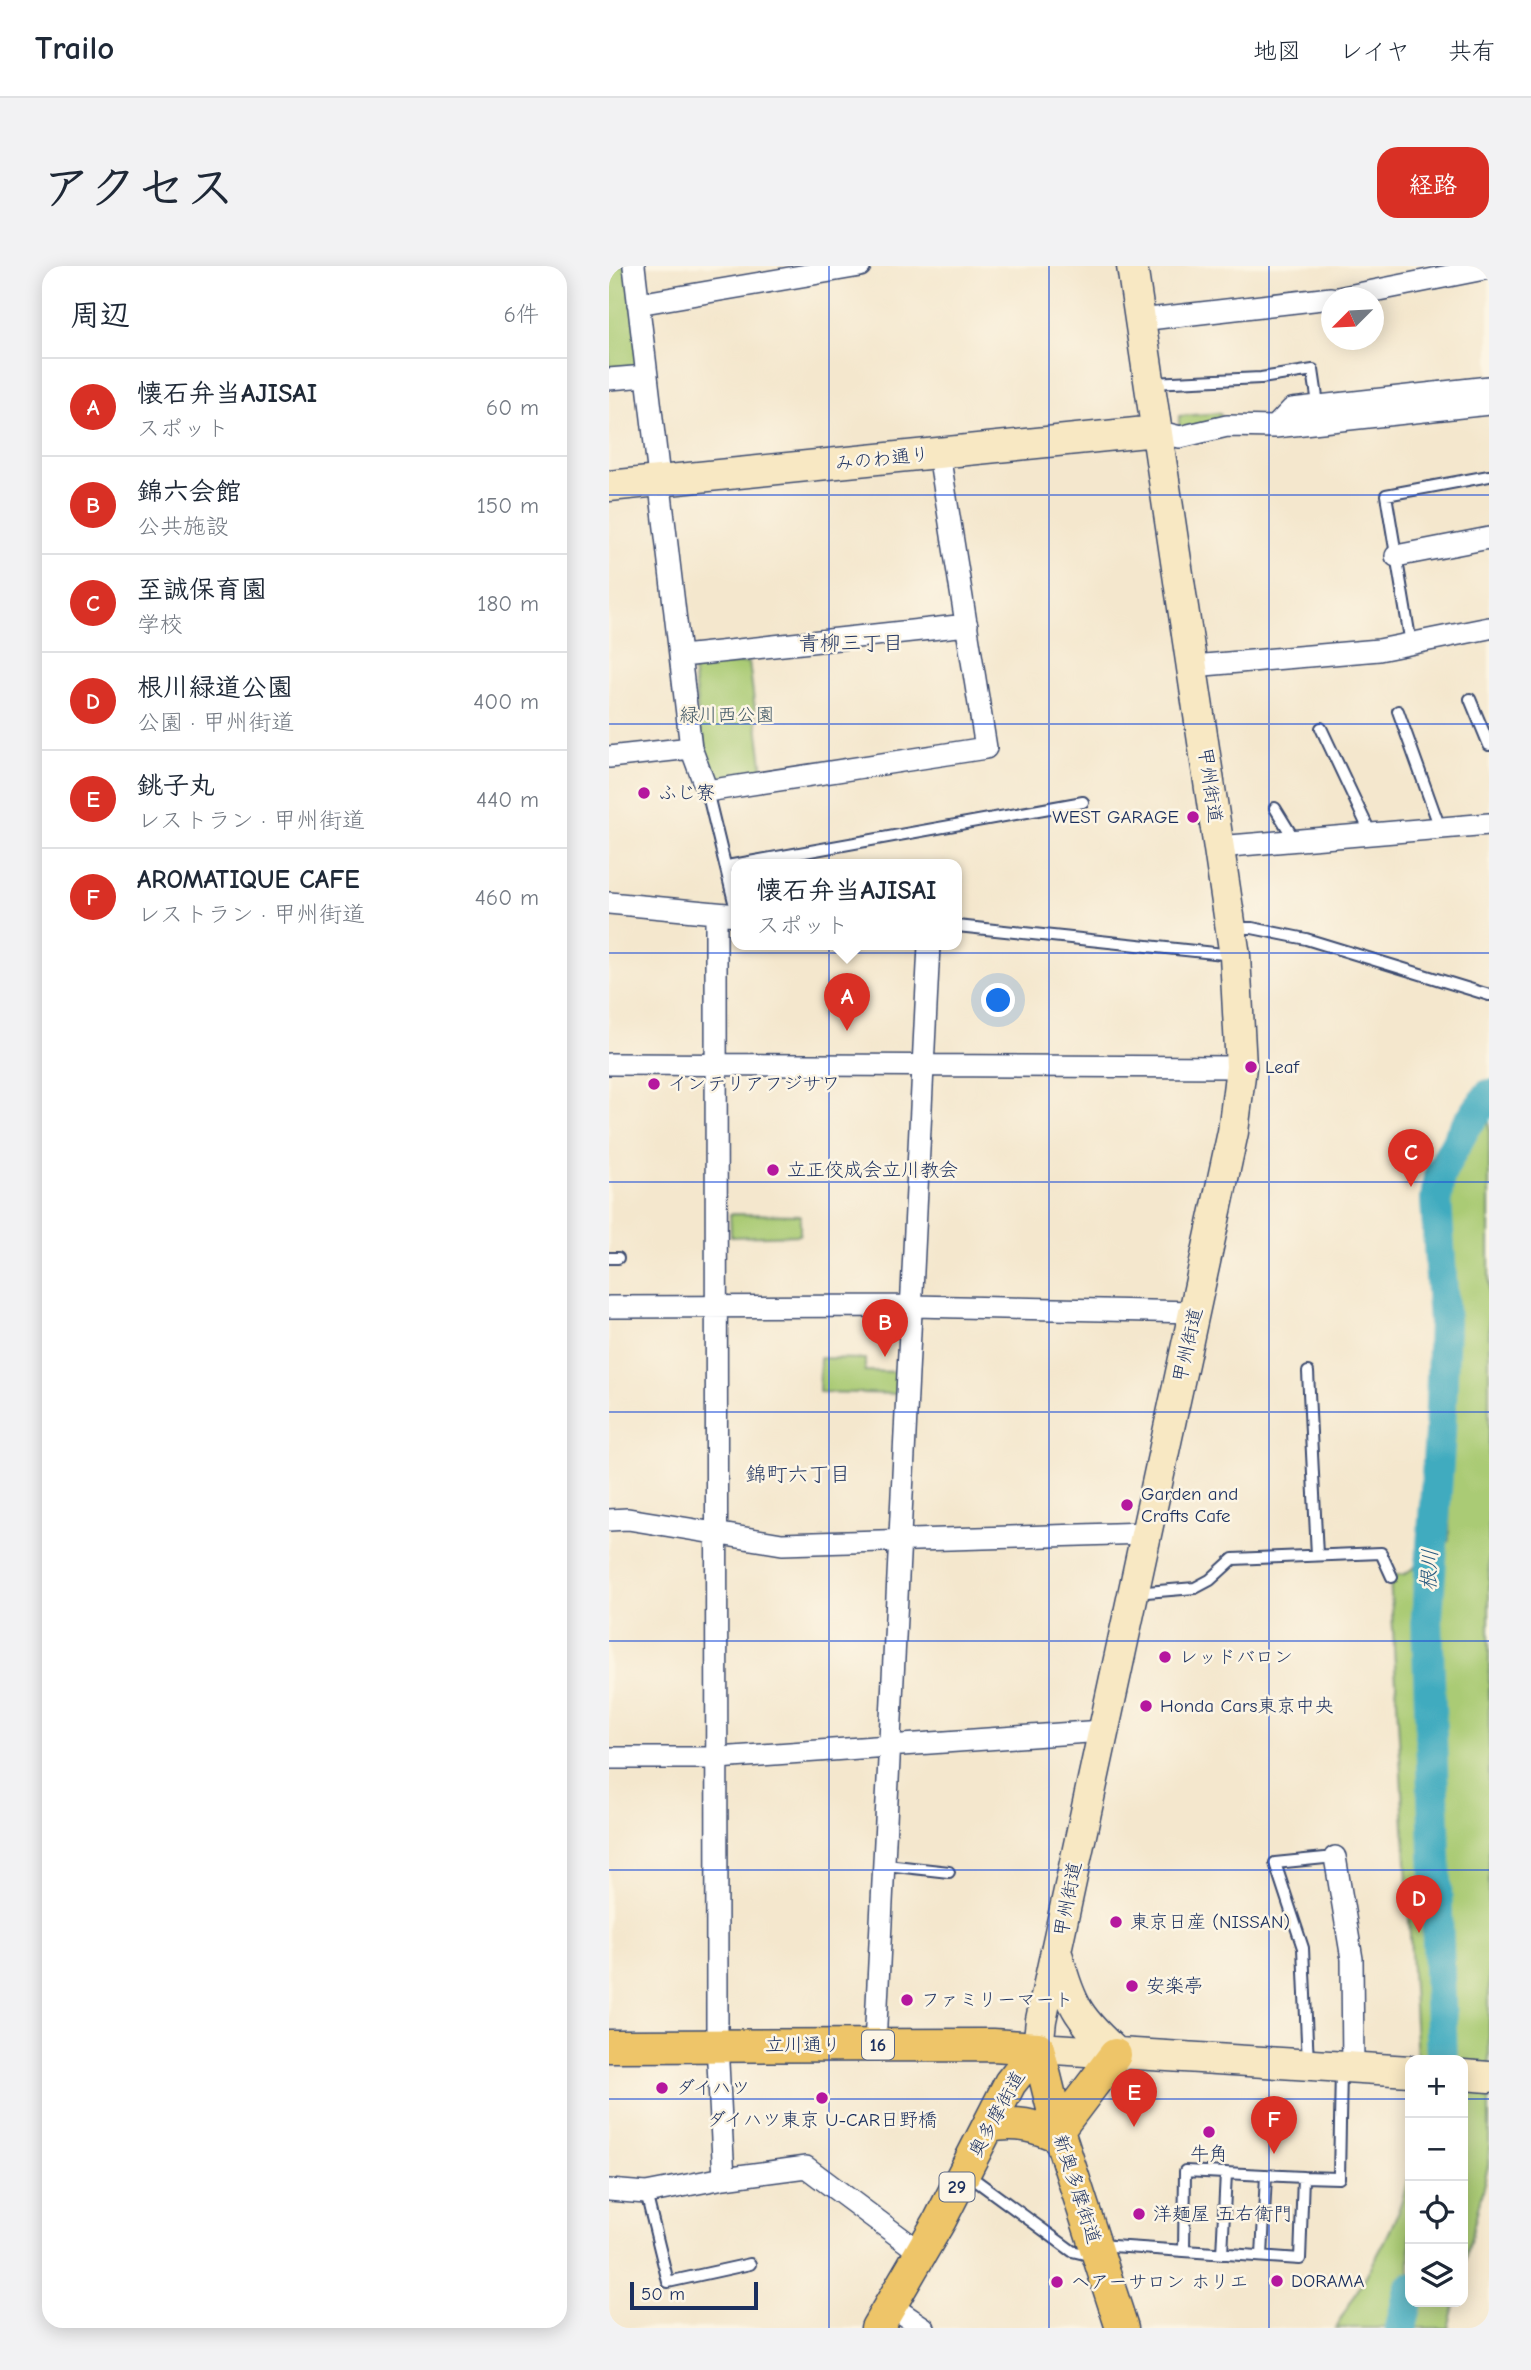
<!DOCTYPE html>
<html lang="ja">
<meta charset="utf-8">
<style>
body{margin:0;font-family:"Comic Neue","Klee One",sans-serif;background:#f2f2f3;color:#1f2937}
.controls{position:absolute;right:21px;bottom:21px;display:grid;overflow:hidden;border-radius:14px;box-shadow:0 4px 18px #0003}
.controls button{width:63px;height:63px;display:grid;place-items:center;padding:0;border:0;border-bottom:2px solid #e0e1e3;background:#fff;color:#1f2937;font:35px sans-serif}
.compass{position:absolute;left:712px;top:21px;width:63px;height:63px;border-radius:50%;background:#fff;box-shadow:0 4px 18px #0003;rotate:246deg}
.scale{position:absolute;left:21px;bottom:18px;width:128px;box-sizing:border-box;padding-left:7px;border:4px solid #1b2f5e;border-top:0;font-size:19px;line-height:24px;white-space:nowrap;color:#1b2f5e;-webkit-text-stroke:5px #fcf5e5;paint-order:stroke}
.you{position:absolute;left:390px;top:735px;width:24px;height:24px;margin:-18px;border:5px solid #fff;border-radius:50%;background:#1a73e8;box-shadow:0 0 0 10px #1a73e833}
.badge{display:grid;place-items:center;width:46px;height:46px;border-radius:50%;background:#d93025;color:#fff;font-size:23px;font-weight:700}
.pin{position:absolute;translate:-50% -58px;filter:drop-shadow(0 2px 4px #0008)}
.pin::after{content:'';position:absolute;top:37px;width:24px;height:21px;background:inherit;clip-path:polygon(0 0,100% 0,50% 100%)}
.popup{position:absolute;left:122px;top:593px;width:231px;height:91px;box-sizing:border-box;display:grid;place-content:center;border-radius:14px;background:#fff;filter:drop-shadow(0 2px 5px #0005);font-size:23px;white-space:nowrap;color:#747a83}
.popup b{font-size:26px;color:#1f2937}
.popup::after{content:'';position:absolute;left:50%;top:100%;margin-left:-14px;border:14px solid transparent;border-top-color:#fff}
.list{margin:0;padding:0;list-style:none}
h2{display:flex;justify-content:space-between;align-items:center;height:91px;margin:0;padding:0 28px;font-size:30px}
h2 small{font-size:23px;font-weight:400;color:#747a83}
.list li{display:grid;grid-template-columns:46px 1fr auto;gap:21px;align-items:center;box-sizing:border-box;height:98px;padding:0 28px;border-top:2px solid #e0e1e3}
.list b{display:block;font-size:26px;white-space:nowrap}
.list p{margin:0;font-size:23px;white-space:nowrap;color:#747a83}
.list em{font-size:23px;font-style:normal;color:#747a83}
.icon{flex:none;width:38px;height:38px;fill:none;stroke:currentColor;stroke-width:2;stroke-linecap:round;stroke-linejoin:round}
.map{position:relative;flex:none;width:880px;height:2062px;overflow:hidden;border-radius:21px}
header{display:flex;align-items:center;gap:42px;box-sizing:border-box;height:98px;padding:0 35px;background:#fff;border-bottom:2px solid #e0e1e3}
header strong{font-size:33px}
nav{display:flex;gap:38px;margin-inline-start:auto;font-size:24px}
.intro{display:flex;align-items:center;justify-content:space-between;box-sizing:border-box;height:168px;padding:0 42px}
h1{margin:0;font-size:49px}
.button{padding:18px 32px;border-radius:21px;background:#d93025;color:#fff;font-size:24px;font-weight:700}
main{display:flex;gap:42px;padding:0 42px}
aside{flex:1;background:#fff;border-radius:21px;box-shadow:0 4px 18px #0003}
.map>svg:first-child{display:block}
.green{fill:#aacb74;stroke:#627d69;stroke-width:2}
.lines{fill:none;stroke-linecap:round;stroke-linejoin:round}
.river{stroke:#3fabbf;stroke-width:32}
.lane-casing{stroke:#3c4b6f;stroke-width:14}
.street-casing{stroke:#3c4b6f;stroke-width:24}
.secondary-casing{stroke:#3c4b6f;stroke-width:33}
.primary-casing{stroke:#3c4b6f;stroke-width:35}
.lane{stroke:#fff;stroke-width:10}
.street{stroke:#fff;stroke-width:21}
.secondary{stroke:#f8e8c3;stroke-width:30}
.primary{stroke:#eec569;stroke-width:32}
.grid{fill:none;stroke:#1d4ed8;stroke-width:2;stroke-opacity:0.55}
.poi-dot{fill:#b5179e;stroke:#fcf5e5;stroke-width:2.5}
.labels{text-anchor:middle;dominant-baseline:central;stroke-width:5;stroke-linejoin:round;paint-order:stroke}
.shield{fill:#fcf5e5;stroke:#5e6a86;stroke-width:2}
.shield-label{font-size:18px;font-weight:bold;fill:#1b2f5e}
.street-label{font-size:19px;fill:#1b2f5e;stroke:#fcf5e5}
.park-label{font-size:19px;fill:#3f5664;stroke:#fcf5e5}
.poi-label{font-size:19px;fill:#1b2f5e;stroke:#fcf5e5;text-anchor:start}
.neighbourhood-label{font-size:21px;fill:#1b2f5e;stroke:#fcf5e5}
.water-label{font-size:21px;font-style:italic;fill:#285a80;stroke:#fcf5e5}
</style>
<header>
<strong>Trailo</strong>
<nav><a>地図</a><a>レイヤ</a><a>共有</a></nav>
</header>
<div class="intro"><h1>アクセス</h1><a class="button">経路</a></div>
<main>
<aside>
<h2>周辺<small>6件</small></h2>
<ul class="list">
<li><span class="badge">A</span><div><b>懐石弁当AJISAI</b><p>スポット</p></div><em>60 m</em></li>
<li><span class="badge">B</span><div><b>錦六会館</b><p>公共施設</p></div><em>150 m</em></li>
<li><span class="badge">C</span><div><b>至誠保育園</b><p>学校</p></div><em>180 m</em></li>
<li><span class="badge">D</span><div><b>根川緑道公園</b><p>公園 · 甲州街道</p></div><em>400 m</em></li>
<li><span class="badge">E</span><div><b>銚子丸</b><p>レストラン · 甲州街道</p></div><em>440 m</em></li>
<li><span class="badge">F</span><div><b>AROMATIQUE CAFE</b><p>レストラン · 甲州街道</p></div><em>460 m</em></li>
</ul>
</aside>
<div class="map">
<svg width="880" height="2062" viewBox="0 0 880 2062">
<rect width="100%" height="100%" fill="#fcf5e5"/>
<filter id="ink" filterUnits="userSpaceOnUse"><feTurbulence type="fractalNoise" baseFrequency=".0143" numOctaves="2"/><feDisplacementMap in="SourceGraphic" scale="14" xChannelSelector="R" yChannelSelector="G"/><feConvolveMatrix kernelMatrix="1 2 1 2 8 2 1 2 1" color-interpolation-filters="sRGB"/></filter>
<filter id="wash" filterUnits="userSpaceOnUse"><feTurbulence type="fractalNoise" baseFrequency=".00686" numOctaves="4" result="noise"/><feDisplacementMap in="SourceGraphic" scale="28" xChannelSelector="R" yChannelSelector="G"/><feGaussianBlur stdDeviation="1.57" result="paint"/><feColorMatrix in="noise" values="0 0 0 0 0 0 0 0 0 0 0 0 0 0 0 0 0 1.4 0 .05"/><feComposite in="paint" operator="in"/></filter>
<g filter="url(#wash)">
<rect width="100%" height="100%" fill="#f4e7cd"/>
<path class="green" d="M0 0H21L32 108 0 110Z
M611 147 613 156 570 164V150Z
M140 396 154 506 105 512 92 475 84 402Z
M880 844V1881L879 1900 854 2005V1794H808L781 1310 796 1308 840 1275 843 1070 837 940 846 896Z
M121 948 191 949V969L122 971Z
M211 1092 256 1093V1105L291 1106V1128L210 1126Z
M801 1893V2036H846L839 2062H727C755 2010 797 1954 801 1893Z"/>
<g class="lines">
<path class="river" d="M833 1794 818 1351 831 1168 835 1056 827 934 830 910 840 890 856 861 880 829
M792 2062 801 2023"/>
</g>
</g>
<g filter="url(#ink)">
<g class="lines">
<g class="lane-casing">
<path id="lane" d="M542 117 652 112 704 104 709 138
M802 378 777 229 880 210
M861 433 880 479
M789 445 831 562
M712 462 761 566
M98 525 128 648
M666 542 685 573
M118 600 474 536
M348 660 624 689
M625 662H643L697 673 880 729
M0 992H9
M699 1106 708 1289
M525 1327 586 1322 601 1314 624 1293 772 1287 783 1311
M277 1599 340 1606
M699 1798 694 1682 666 1597 726 1591
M358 1908 463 1985 484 1990
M37 1927 59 2016 141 1998
M489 1979 691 1993 694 1911 730 1912 732 1802
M575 1985 576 1905 694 1911
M613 1988 617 1907
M653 1990 657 1909"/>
</g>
<g class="street-casing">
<path id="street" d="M25 0 82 482 98 525 377 482 330 188
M729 32 880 2
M29 38 251 0
M531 54 722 32
M0 113 37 110
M666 161 683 143 880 121
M547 165 571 171 618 160 666 161 880 138
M787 290 880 272
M73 390 358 359
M584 400 770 384 880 362
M0 491 82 482
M609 581 880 558
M0 637 128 649
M107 648 108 1778 115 1912 197 1901 312 1987
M0 798 632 801
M0 1041 305 1040 587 1046
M0 1254 19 1253 173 1278 537 1267
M0 1492H109L493 1465
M726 1591 743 1693 744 1803
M266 1779 320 679
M0 1924 37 1927 115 1912
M281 2039 315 2062"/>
</g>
<g class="secondary-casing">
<path id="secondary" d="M523 0 626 690 632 801 624 866 432 1754 429 1782 801 1805
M0 220 547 165
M449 1691C462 1742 472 1755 511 1790
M854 1809 880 1811"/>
</g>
<g class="primary-casing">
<path id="primary" d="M0 1780 384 1779 429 1782
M429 1782 451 1871 513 2062
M380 1860C407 1855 426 1859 451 1871
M449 1864 506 1789
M268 2062 331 1954 401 1817 429 1782"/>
</g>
<use href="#lane" class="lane"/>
<use href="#street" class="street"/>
<use href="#secondary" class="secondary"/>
<use href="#primary" class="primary"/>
</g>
</g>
<path class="grid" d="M220 0V2062M440 0V2062M660 0V2062M0 229H880M0 458H880M0 687H880M0 916H880M0 1146H880M0 1375H880M0 1604H880M0 1833H801M854 1833H880"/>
<g class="poi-dot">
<circle cx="35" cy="527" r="7"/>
<circle cx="584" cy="551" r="7"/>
<circle cx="642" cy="801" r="7"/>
<circle cx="45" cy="818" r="7"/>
<circle cx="164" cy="904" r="7"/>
<circle cx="518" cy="1239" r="7"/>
<circle cx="556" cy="1391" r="7"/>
<circle cx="537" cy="1440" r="7"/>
<circle cx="507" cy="1656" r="7"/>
<circle cx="523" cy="1720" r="7"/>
<circle cx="298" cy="1734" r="7"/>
<circle cx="53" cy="1822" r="7"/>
<circle cx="213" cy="1832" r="7"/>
<circle cx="600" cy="1866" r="7"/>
<circle cx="530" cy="1948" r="7"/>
<circle cx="668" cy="2015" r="7"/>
<circle cx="448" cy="2016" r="7"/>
</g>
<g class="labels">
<g class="shield">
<rect x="253" y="1764.5" width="32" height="29" rx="5"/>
<rect x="330.5" y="1906.5" width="35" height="29" rx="5"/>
</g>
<g class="shield-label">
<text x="269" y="1779">16</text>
<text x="348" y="1921">29</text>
</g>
<g class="street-label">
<text transform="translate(273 193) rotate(-6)">みのわ通り</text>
<text transform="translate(601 519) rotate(82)">甲州街道</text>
<text transform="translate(579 1079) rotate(-77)">甲州街道</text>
<text transform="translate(459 1633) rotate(-79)">甲州街道</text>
<text x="194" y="1779">立川通り</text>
<text transform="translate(388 1848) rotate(-61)">奥多摩街道</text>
<text transform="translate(468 1923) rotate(72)">新奥多摩街道</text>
</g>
<g class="park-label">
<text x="118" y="449">緑川西公園</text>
</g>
<g class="poi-label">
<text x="49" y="527">ふじ寮</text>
<text x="570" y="551" text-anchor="end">WEST GARAGE</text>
<text x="656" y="801">Leaf</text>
<text x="59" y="818">インテリアフジサワ</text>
<text x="178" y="904">立正佼成会立川教会</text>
<text x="532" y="1228">Garden and<tspan x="532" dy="22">Crafts Cafe</tspan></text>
<text x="570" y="1391">レッドバロン</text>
<text x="551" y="1440">Honda Cars東京中央</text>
<text x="521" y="1656">東京日産 (NISSAN)</text>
<text x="537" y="1720">安楽亭</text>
<text x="312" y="1734">ファミリーマート</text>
<text x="67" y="1822">ダイハツ</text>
<text x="213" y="1854" text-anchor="middle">ダイハツ東京 U-CAR日野橋</text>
<text x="600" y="1888" text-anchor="middle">牛角</text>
<text x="544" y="1948">洋麺屋 五右衛門</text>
<text x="682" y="2015">DORAMA</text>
<text x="462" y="2016">ヘアーサロン ホリエ</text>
</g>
<g class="neighbourhood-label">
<text x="242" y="377">青柳三丁目</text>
<text x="189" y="1208">錦町六丁目</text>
</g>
<g class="water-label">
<text transform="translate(820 1304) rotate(-87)">根川</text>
</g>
</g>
</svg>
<div class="controls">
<button>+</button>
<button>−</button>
<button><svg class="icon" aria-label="locate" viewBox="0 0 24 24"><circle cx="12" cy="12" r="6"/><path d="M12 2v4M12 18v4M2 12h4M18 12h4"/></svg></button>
<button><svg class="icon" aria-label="layers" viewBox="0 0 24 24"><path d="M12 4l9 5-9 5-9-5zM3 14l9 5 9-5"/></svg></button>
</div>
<svg class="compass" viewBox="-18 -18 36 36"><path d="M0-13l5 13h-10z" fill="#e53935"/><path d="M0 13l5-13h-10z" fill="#747a83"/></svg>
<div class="scale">50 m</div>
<div class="you"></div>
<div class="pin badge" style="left:238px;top:765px">A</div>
<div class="popup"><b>懐石弁当AJISAI</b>スポット</div>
<div class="pin badge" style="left:276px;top:1091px">B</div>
<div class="pin badge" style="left:802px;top:921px">C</div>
<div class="pin badge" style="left:810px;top:1667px">D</div>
<div class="pin badge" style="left:525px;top:1861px">E</div>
<div class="pin badge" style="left:665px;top:1888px">F</div>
</div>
</main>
